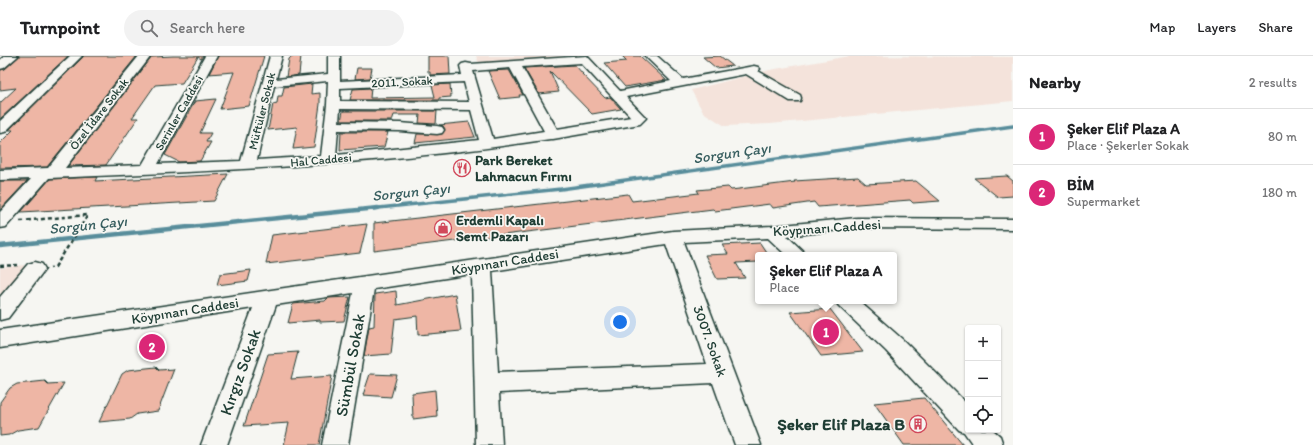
<!DOCTYPE html>
<meta charset="utf-8">
<style>
body{margin:0;font-family:Itim,sans-serif;background:#f2f2f2;color:#202124}
.controls{position:absolute;right:12px;bottom:12px;display:grid;overflow:hidden;border-radius:4px;box-shadow:0 1px 3px #0004}
.controls button{width:36px;height:36px;display:grid;place-items:center;padding:0;border:0;border-bottom:1px solid #e0e0e0;background:#fff;color:#202124;font:20px sans-serif}
.you{position:absolute;left:620px;top:266px;width:14px;height:14px;margin:-10px;border:3px solid #fff;border-radius:50%;background:#1a73e8;box-shadow:0 0 0 6px #1a73e833}
.badge{display:grid;place-items:center;width:26px;height:26px;border-radius:50%;background:#db2777;color:#fff;font-size:13px;font-weight:700}
.pin{position:absolute;translate:-50% -50%;border:2px solid #fff;box-shadow:0 1px 4px #0006}
.popup{position:absolute;left:755px;top:196px;width:142px;height:52px;box-sizing:border-box;display:grid;place-content:center;border-radius:4px;background:#fff;filter:drop-shadow(0 1px 3px #0005);font-size:13px;white-space:nowrap;color:#757577}
.popup b{font-size:15px;color:#202124}
.popup::after{content:'';position:absolute;left:50%;top:100%;margin-left:-8px;border:8px solid transparent;border-top-color:#fff}
.list{margin:0;padding:0;list-style:none}
h2{display:flex;justify-content:space-between;align-items:center;height:52px;margin:0;padding:0 16px;font-size:17px}
h2 small{font-size:13px;font-weight:400;color:#757577}
.list li{display:grid;grid-template-columns:26px 1fr auto;gap:12px;align-items:center;box-sizing:border-box;height:56px;padding:0 16px;border-top:1px solid #e0e0e0}
.list b{display:block;font-size:15px;white-space:nowrap}
.list p{margin:0;font-size:13px;white-space:nowrap;color:#757577}
.list em{font-size:13px;font-style:normal;color:#757577}
.icon{flex:none;width:22px;height:22px;fill:none;stroke:currentColor;stroke-width:2;stroke-linecap:round;stroke-linejoin:round}
.map{position:relative;flex:none;width:1013px;height:389px;overflow:hidden}
header{display:flex;align-items:center;gap:24px;box-sizing:border-box;height:56px;padding:0 20px;background:#fff;border-bottom:1px solid #e0e0e0}
header strong{font-size:19px}
nav{display:flex;gap:22px;margin-inline-start:auto;font-size:14px}
.search{width:280px;height:36px;background:#f2f2f2;display:flex;align-items:center;gap:10px;box-sizing:border-box;padding:0 14px;border-radius:22px;color:#757577;font-size:15px}
main{display:flex}
aside{flex:1;background:#fff}
.map>svg:first-child{display:block}
.built{fill:#f4e3db}
.lines{fill:none;stroke-linecap:round;stroke-linejoin:round}
.stream-far1{stroke:#588d9b;stroke-width:3.5}
.stream{stroke:#588d9b;stroke-width:4.5}
.building{fill:#eeb6a5;stroke:#1f3d34}
.minor-casing{stroke:#1f3d34;stroke-width:3}
.path{stroke:#1f3d34;stroke-width:2.5;stroke-dasharray:4 3;stroke-linecap:butt}
.minor{fill:#f6f6f2;fill-rule:evenodd}
.labels{text-anchor:middle;dominant-baseline:central;stroke-width:3.5;stroke-linejoin:round;paint-order:stroke}
.far-street-label{font-size:12px;fill:#1f3d34;stroke:#f6f6f2}
.poi-label{font-size:14px;font-weight:bold;fill:#1f3d34;stroke:#f6f6f2;text-anchor:start}
.street-label{font-size:14px;fill:#1f3d34;stroke:#f6f6f2}
.water-label{font-size:15px;font-style:italic;fill:#375e5f;stroke:#f6f6f2}
.near-street-label{font-size:17px;fill:#1f3d34;stroke:#f6f6f2}
.near-poi-label{font-size:17px;font-weight:bold;fill:#1f3d34;stroke:#f6f6f2;text-anchor:end}
</style>
<header>
<strong>Turnpoint</strong>
<div class="search"><svg class="icon" aria-label="search" viewBox="0 0 24 24"><circle cx="10" cy="10" r="6"/><path d="M15 15l6 6"/></svg>Search here</div>
<nav><a>Map</a><a>Layers</a><a>Share</a></nav>
</header>
<main>
<div class="map">
<svg width="1013" height="389" viewBox="0 0 1013 389">
<rect width="100%" height="100%" fill="#f6f6f2"/>
<filter id="ink" filterUnits="userSpaceOnUse"><feTurbulence type="fractalNoise" baseFrequency=".025" numOctaves="2"/><feDisplacementMap in="SourceGraphic" scale="8" xChannelSelector="R" yChannelSelector="G"/><feConvolveMatrix kernelMatrix="1 2 1 2 8 2 1 2 1" color-interpolation-filters="sRGB"/></filter>
<g filter="url(#ink)">
<path class="built" d="M476 0H574L571 2 479 8Z
M850 0 1013 1V45L770 68 725 70 703 56 691 34 770 14Z
M25 209 0 243V212Z"/>
<g class="lines">
<path class="stream-far1" d="M369 153 561 133 1013 70"/>
<path class="stream" d="M0 190 378 152"/>
</g>
<path class="building" d="M19 0H68L0 63V47L16 32 0 34V14L5 13Z
M84 0H137L47 111 0 112V87L13 74H9Z
M173 0H203L201 3 198 1 182 27 155 29 132 62H138L106 109 68 110 152 1Z
M218 0H264L249 50 220 53 234 16 209 18Z
M292 0H301L299 19 286 21 289 3Z
M428 0H449L450 18 430 19V16H428Z
M622 0H640L666 24 625 31 604 7 627 5Z
M720 0 733 10 716 12 703 1Z
M575 9 583 18H582L605 42 610 41 621 53 592 58 550 15 559 36 539 38 524 12Z
M357 12H372L370 22 355 23Z
M509 14 523 39H519L520 41 500 43 488 15Z
M312 28 311 38 320 37V48L314 91 293 93 297 71 268 74 273 48 277 47 278 40H282L284 31Z
M450 28 451 41 439 42V44H350L353 33 371 32 370 42 435 41 432 29Z
M216 43 200 77H211L206 86H211L200 105 179 106 165 99 195 45Z
M343 55H437L436 68 419 67 420 59H394L392 65H341Z
M469 66 475 81 415 87 417 78H442L445 73 443 70 439 69Z
M341 76H388L384 91 340 94Z
M228 118 214 145 21 156 50 123 97 121 95 125Z
M1007 120 1013 125V140L998 141 974 122Z
M858 121 866 128 916 125 940 145 913 147 910 144 818 151 814 146 773 152 770 148 715 155 713 153 374 195V167L628 138 632 145 699 137 697 134 728 131 731 134 795 126 794 125Z
M0 125H27L0 154Z
M367 168 360 197 266 208 272 179Z
M760 187 768 199H758V206L736 207 745 222 717 223 705 199 728 198 722 189Z
M251 214 248 225 217 229 220 218Z
M396 235 397 249 455 238 461 275 418 279 417 260 395 263 391 298 364 300 369 271 374 270 375 238Z
M350 241 344 265 320 266V264L288 267 293 248 325 245 328 242Z
M830 253 863 296 821 300 790 256Z
M298 296 291 323 332 320 319 389H284L289 367 244 370 268 298Z
M156 311 159 314 174 313 158 355 137 358 130 363 99 366 122 318 128 314Z
M370 318 397 319 391 341 363 339Z
M45 325 48 328 64 327 39 371 18 374 9 379 0 380V346L10 332 17 328Z
M435 334 437 360 413 363 412 337Z
M924 342 963 389H904L874 347Z"/>
<g class="lines">
<g class="minor-casing">
<path id="minor" d="M5 0H18L4 12 0 13V4Z
M70 0H82L5 76 0 77V65Z
M139 0H151L65 112 142 109 205 0H217L158 108 241 105 270 0H282L276 23 328 18V0H340V25L462 19 460 10 462 8 466 7 471 8 587 0 620 35 671 25 645 0H657L683 23 754 10 758 11 760 13 758 15 800 39 801 42 800 45H790L746 18 626 41 646 62 640 68 553 83H550C383 109 217 115 49 122L6 171 0 172V156L31 123 0 124V114L48 112ZM581 7 631 61 557 73 522 11ZM510 12 544 75 493 83 473 15ZM328 25 327 49 321 100 257 104 274 30ZM464 26 469 46 340 45V32ZM340 53 471 54 479 84 336 99 338 74 400 75 437 78 442 77 444 74 442 71 437 70 400 67 339 66Z
M857 162 1013 163V173L857 172 787 180 807 199H786L768 182 684 186 761 389H735L713 327 499 337 502 389H476L472 218 374 233 348 389H322L353 237 276 249 227 389H201L253 252 0 292V274L673 175 772 170ZM666 188 707 308 498 316 492 215Z
M35 206 42 208 45 213 8 262 0 264V241L28 208Z
M835 245H859L902 283 968 349V374H993L1000 380 1003 389H973L964 376 959 374 886 295 839 250Z"/>
</g>
<path class="path" d="M20 165 88 159 55 211 50 212
M0 210 18 209"/>
<use href="#minor" class="minor"/>
</g>
</g>
<defs>
<g id="restaurant-ring" transform="scale(0.9)"><circle r="9.5" fill="#f6f6f2" stroke="#d1495b" stroke-width="1.5"/><path d="M-5-6h1v4h1v-4h1v4h1v-4h1v5L-1.5 .5V6h-2V.5L-5-1ZM5-6V6H3V1.5H1.5Q1.5-4 5-6Z" fill="#d1495b"/></g>
<g id="shop-ring" transform="scale(0.9)"><circle r="9.5" fill="#f6f6f2" stroke="#d1495b" stroke-width="1.5"/><path d="M-5-2.5h2.3a2.7 3.5 0 0 1 5.4 0H5L5.5 6h-11ZM-1.5-2.5h3a1.5 2.3 0 0 0-3 0Z" fill="#d1495b"/></g>
<g id="building-ring" transform="scale(0.9)"><circle r="9.5" fill="#f6f6f2" stroke="#d1495b" stroke-width="1.5"/><path d="M-4-6H4V6H1V3H-1V6H-4ZM-2.5-4.3h1.7v1.8h-1.7ZM.8-4.3h1.7v1.8H.8ZM-2.5-1h1.7V.8h-1.7ZM.8-1h1.7V.8H.8Z" fill="#d1495b"/></g>
</defs>
<g fill-rule="evenodd">
<use href="#restaurant-ring" x="462" y="112"/>
<use href="#shop-ring" x="443" y="172"/>
<use href="#building-ring" x="918" y="368"/>
</g>
<g class="labels">
<g class="far-street-label">
<text transform="translate(402 26) rotate(-3)">2011. Sokak</text>
<text transform="translate(262 55) rotate(-76)">Müftüler Sokak</text>
<text transform="translate(179 57) rotate(-60)">Serinler Caddesi</text>
<text transform="translate(99 58) rotate(-52)">Özel İdare Sokak</text>
<text transform="translate(321 104) rotate(-5)">Hal Caddesi</text>
</g>
<g class="poi-label">
<text x="475" y="104">Park Bereket<tspan x="475" dy="16">Lahmacun Fırını</tspan></text>
<text x="456" y="164">Erdemli Kapalı<tspan x="456" dy="16">Semt Pazarı</tspan></text>
</g>
<g class="street-label">
<text transform="translate(827 172) rotate(-4)">Köypınarı Caddesi</text>
<text transform="translate(505 206) rotate(-9)">Köypınarı Caddesi</text>
<text transform="translate(185 255) rotate(-9)">Köypınarı Caddesi</text>
<text transform="translate(710 285) rotate(70)">3007. Sokak</text>
</g>
<g class="water-label">
<text transform="translate(732 97) rotate(-8)">Sorgun Çayı</text>
<text transform="translate(411 136) rotate(-6)">Sorgun Çayı</text>
<text transform="translate(88 169) rotate(-6)">Sorgun Çayı</text>
</g>
<g class="near-street-label">
<text transform="translate(350 309) rotate(-80)">Sümbül Sokak</text>
<text transform="translate(240 316) rotate(-70)">Kırgız Sokak</text>
</g>
<g class="near-poi-label">
<text x="905" y="368">Şeker Elif Plaza B</text>
</g>
</g>
</svg>
<div class="controls">
<button>+</button>
<button>−</button>
<button><svg class="icon" aria-label="locate" viewBox="0 0 24 24"><circle cx="12" cy="12" r="6"/><path d="M12 2v4M12 18v4M2 12h4M18 12h4"/></svg></button>
</div>
<div class="you"></div>
<div class="pin badge" style="left:826px;top:276px">1</div>
<div class="popup"><b>Şeker Elif Plaza A</b>Place</div>
<div class="pin badge" style="left:152px;top:291px">2</div>
</div>
<aside>
<h2>Nearby<small>2 results</small></h2>
<ul class="list">
<li><span class="badge">1</span><div><b>Şeker Elif Plaza A</b><p>Place · Şekerler Sokak</p></div><em>80 m</em></li>
<li><span class="badge">2</span><div><b>BİM</b><p>Supermarket</p></div><em>180 m</em></li>
</ul>
</aside>
</main>
